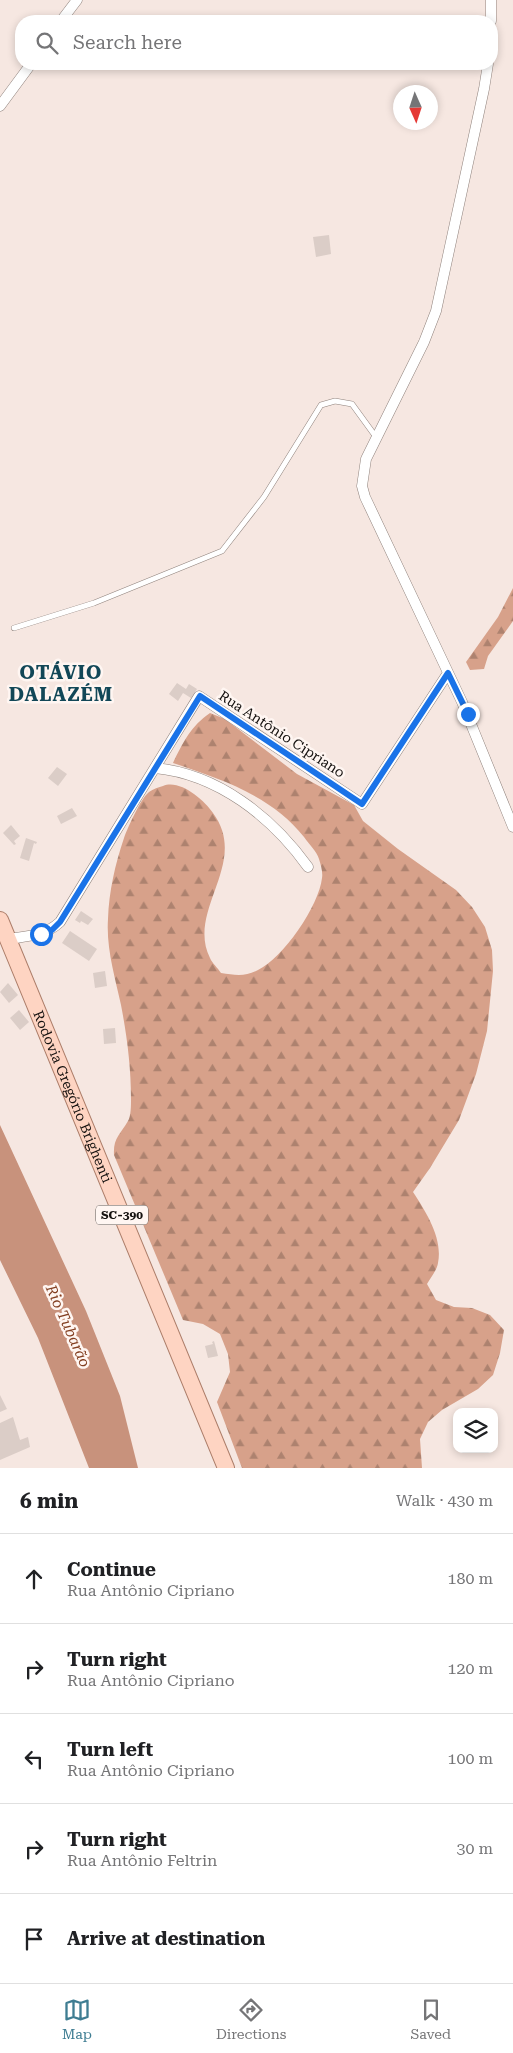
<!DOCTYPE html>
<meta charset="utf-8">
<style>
body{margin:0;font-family:"Roboto Serif",serif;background:#f6f6f6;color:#202124}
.controls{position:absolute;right:15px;bottom:15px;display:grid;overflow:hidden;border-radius:10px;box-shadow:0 2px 8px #0003}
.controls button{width:45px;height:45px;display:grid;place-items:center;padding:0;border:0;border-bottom:1px solid #e0e0e0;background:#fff;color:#202124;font:25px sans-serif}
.compass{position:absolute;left:393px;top:85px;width:45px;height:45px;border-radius:50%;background:#fff;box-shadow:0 2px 8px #0003;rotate:177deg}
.stop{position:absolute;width:15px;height:15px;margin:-11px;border:4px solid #1a73e8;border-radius:50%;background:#fff}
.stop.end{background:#1a73e8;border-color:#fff;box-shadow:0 1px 5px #0008}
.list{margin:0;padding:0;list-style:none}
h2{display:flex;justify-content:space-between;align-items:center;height:65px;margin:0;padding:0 20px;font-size:21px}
h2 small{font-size:16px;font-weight:400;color:#757577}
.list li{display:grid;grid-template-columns:32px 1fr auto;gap:15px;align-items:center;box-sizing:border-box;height:90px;padding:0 20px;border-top:1px solid #e0e0e0}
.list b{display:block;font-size:19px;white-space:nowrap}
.list p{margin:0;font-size:16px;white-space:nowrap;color:#757577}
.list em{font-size:16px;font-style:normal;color:#757577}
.icon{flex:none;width:28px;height:28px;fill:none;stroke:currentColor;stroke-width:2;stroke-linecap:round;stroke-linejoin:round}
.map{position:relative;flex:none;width:513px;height:1468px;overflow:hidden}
.search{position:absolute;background:#fff;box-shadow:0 2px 8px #0003;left:15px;right:15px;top:15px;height:55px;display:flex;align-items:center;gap:12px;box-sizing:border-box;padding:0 18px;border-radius:20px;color:#757577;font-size:19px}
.sheet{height:515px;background:#fff}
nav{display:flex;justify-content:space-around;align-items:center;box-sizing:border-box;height:70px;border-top:1px solid #e0e0e0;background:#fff;font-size:14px;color:#757577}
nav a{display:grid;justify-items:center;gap:2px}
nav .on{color:#3f7d92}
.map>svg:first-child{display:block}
.forest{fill:url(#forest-firs)}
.water{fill:#c8927c}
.building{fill:#dbcdc7}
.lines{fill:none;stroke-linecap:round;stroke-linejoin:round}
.service-casing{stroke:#8f827c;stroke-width:6}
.minor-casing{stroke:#8f827c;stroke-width:11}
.primary-casing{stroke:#ac7d69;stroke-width:18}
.service{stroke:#fff;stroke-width:5}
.minor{stroke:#fff;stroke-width:10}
.primary{stroke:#fed4c2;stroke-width:16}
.route{stroke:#1a73e8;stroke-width:6}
.labels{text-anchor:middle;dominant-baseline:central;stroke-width:5;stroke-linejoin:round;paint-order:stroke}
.shield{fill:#fff6f2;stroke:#5b5653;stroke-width:1}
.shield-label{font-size:12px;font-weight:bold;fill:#15110f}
.street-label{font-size:14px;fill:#15110f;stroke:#fff6f2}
.water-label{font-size:15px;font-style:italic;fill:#833f21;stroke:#fff6f2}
.district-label{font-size:19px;font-weight:bold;letter-spacing:1px;fill:#124757;stroke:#fff6f2}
</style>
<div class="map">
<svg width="513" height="1468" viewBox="0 0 513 1468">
<defs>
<pattern id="forest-firs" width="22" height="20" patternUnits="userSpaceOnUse" patternTransform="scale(1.25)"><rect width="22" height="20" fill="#d7a18a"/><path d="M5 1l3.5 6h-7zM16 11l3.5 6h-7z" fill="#ad826f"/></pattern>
</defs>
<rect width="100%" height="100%" fill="#f6e7e1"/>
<path class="forest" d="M513 588V621L488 656 484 669 470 670 466 662 498 617Z
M210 713 225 719 297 774 354 805 363 821 398 849 456 890 472 907 485 927 492 950 493 971 487 1031 476 1074 459 1120 430 1168 413 1192C426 1212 443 1238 438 1263 437 1270 431 1277 427 1284L436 1300 454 1307 472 1308 490 1315 504 1330 500 1353 493 1375 478 1389 442 1410 428 1422 420 1439 422 1468H242L217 1402 230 1372 228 1354 220 1334 203 1324 183 1320 114 1155C113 1138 120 1135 128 1121 131 1116 131 1106 131 1099 131 1067 127 1036 121 1005 115 977 106 948 108 919 109 891 115 865 124 838 128 827 141 798 149 792 153 789 159 787 163 786 180 779 204 800 213 813 250 863 186 910 210 958 212 963 218 968 221 973 235 975 245 977 258 970 283 958 319 906 322 878 323 873 321 865 319 859 317 852 309 844 304 837 272 796 221 779 173 763 183 742 191 726 210 713Z"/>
<path class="water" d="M0 1125 86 1311 120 1396 138 1468H89L38 1338 0 1260Z"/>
<path class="building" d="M329 235 331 254 316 257 313 237Z
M177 683 186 689 189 684 197 689 191 698 183 693 178 701 169 694Z
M57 767 67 774 58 786 48 778Z
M72 808 77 816 61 824 57 816Z
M11 825 20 836 14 841 16 844 14 845 3 833Z
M26 838 37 842 36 844 34 843 29 861 20 858Z
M81 911 93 919 88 925 81 921 80 923 75 920Z
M70 931 97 949 89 961 62 943Z
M105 971 107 986 95 988 93 973Z
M8 983 18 995 9 1003 0 992Z
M19 1010 29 1022 20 1030 10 1018Z
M115 1028 116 1043 104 1044 103 1029Z
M214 1341 218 1356 208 1358 205 1346 213 1344 212 1342Z
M0 1395 7 1409 0 1412Z
M13 1417 20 1440 28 1437 30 1447 0 1460V1423Z"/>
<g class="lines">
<g class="service-casing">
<path id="service" d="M14 628 94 603 222 551 264 497 321 405 335 401 352 404 376 437"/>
</g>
<g class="minor-casing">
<path id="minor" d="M61 21 77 0
M491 21V0
M488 64 484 89 436 311 424 342 366 459 362 486 365 497 462 702 513 827
M0 106 31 64
M155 768C218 774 272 817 308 867
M8 939C27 936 45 936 60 922L199 696 362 804 448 673"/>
</g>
<g class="primary-casing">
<g id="primary">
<path id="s1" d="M0 920 226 1468"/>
</g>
</g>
<use href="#service" class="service"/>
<use href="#minor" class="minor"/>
<use href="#primary" class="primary"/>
</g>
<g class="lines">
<path class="route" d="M41 934 52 930 60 922 200 696 362 804 448 673 468 714"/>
</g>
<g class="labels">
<rect class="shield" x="96" y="1205.5" width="52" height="19" rx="4"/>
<g class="shield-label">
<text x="122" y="1215">SC-390</text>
</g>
<g class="street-label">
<text transform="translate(282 734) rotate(33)">Rua Antônio Cipriano</text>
<text stroke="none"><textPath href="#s1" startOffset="191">Rodovia Gregório Brighenti</textPath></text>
</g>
<g class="water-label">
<text transform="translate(68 1326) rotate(66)">Rio Tubarão</text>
</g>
<g class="district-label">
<text x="61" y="672">OTÁVIO<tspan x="61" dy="22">DALAZÉM</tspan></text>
</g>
</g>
</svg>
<div class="controls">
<button><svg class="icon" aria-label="layers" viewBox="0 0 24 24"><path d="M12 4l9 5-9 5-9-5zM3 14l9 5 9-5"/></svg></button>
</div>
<svg class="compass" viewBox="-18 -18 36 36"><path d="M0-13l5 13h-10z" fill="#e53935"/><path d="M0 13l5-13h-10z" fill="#757577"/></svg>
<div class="stop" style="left:41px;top:934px"></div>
<div class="stop end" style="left:468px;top:714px"></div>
<div class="search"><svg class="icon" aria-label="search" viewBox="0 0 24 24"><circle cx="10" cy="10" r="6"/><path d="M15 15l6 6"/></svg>Search here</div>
</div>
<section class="sheet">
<h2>6 min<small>Walk · 430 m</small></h2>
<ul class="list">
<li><svg class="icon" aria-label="ahead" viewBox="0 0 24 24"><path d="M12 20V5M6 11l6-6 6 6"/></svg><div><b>Continue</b><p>Rua Antônio Cipriano</p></div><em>180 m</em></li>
<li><svg class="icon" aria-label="right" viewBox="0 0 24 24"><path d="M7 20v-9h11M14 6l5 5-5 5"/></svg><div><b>Turn right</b><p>Rua Antônio Cipriano</p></div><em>120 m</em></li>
<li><svg class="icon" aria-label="left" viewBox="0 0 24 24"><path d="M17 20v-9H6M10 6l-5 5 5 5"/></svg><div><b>Turn left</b><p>Rua Antônio Cipriano</p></div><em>100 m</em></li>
<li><svg class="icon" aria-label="right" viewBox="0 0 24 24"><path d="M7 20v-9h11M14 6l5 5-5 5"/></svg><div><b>Turn right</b><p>Rua Antônio Feltrin</p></div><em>30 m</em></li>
<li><svg class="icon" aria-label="arrive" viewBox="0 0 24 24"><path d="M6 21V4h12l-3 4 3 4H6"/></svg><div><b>Arrive at destination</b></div></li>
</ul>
</section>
<nav>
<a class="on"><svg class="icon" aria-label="map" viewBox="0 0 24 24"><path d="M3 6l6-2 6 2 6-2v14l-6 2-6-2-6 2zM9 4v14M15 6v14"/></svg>Map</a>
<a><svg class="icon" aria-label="directions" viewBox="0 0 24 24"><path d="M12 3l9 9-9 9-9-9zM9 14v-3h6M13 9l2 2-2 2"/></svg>Directions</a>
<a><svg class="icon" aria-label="saved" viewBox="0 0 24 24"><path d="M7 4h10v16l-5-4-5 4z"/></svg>Saved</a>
</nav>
